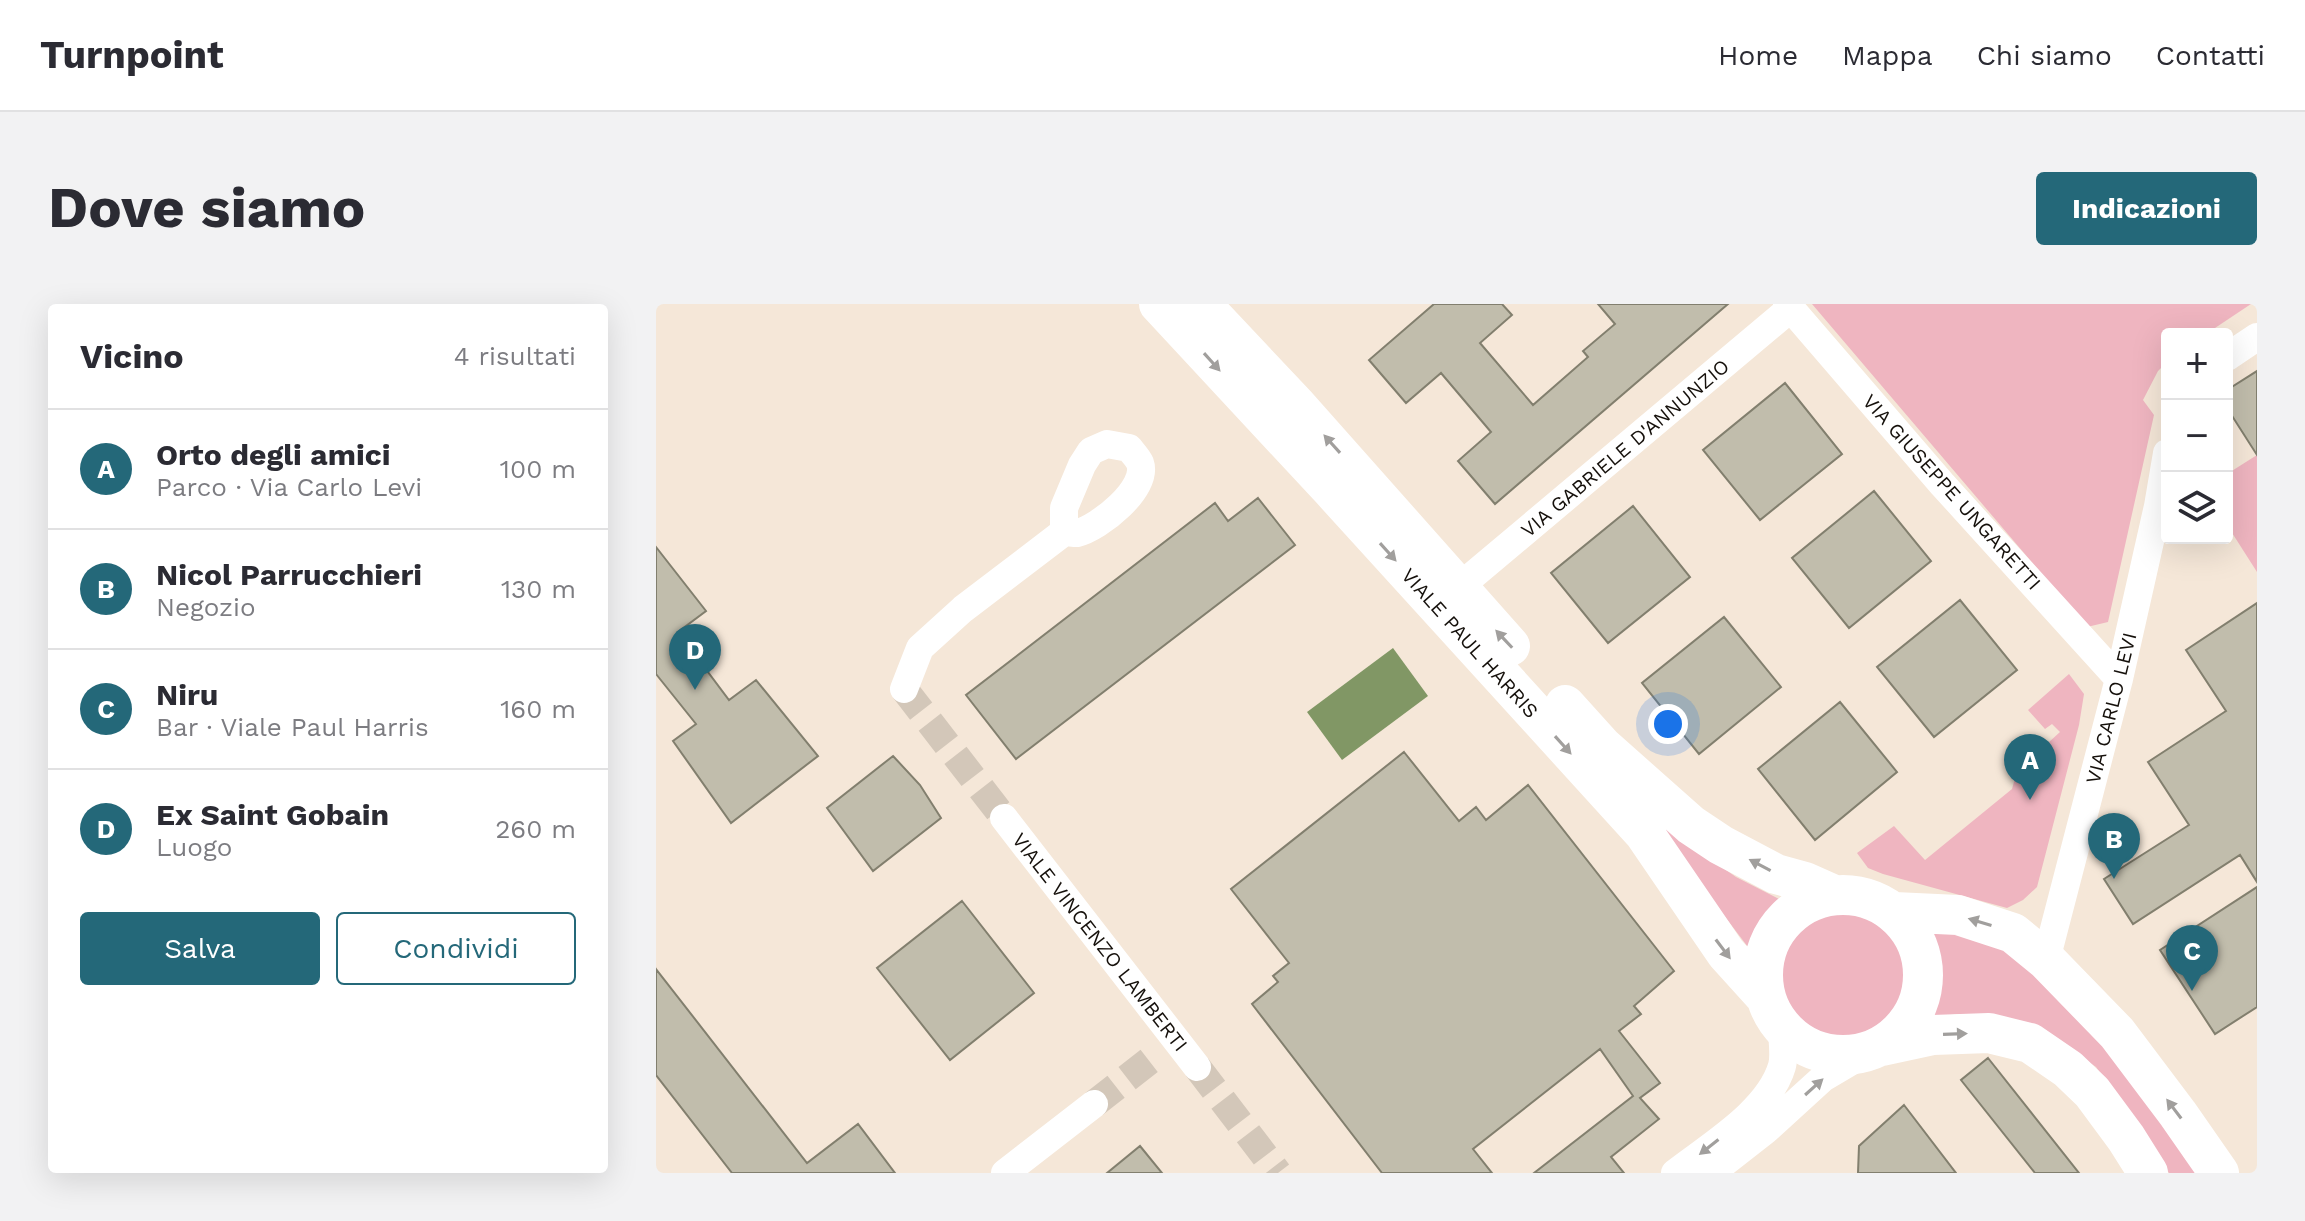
<!DOCTYPE html>
<html lang="it">
<meta charset="utf-8">
<style>
body{margin:0;font-family:"Work Sans",sans-serif;background:#f2f2f3;color:#2b2b33}
.controls{position:absolute;right:24px;top:24px;display:grid;overflow:hidden;border-radius:8px;box-shadow:0 8px 32px #0002}
.controls button{width:72px;height:72px;display:grid;place-items:center;padding:0;border:0;border-bottom:2px solid #e1e1e2;background:#fff;color:#2b2b33;font:40px sans-serif}
.you{position:absolute;left:1012px;top:420px;width:28px;height:28px;margin:-20px;border:6px solid #fff;border-radius:50%;background:#1a73e8;box-shadow:0 0 0 12px #1a73e833}
.badge{display:grid;place-items:center;width:52px;height:52px;border-radius:50%;background:#246879;color:#fff;font-size:26px;font-weight:700}
.pin{position:absolute;translate:-50% -66px;filter:drop-shadow(0 2px 4px #0008)}
.pin::after{content:'';position:absolute;top:42px;width:28px;height:24px;background:inherit;clip-path:polygon(0 0,100% 0,50% 100%)}
.list{margin:0;padding:0;list-style:none}
h2{display:flex;justify-content:space-between;align-items:center;height:104px;margin:0;padding:0 32px;font-size:34px}
h2 small{font-size:26px;font-weight:400;color:#7c7c81}
.list li{display:grid;grid-template-columns:52px 1fr auto;gap:24px;align-items:center;box-sizing:border-box;height:120px;padding:0 32px;border-top:2px solid #e1e1e2}
.list b{display:block;font-size:30px;white-space:nowrap}
.list p{margin:0;font-size:26px;white-space:nowrap;color:#7c7c81}
.list em{font-size:26px;font-style:normal;color:#7c7c81}
.actions{display:flex;gap:16px;padding:24px 32px}
.actions a{flex:1;padding:18px 0;border:2px solid #246879;border-radius:8px;text-align:center;font-size:28px;color:#246879}
.actions .main{background:#246879;color:#fff}
.icon{flex:none;width:44px;height:44px;fill:none;stroke:currentColor;stroke-width:2;stroke-linecap:round;stroke-linejoin:round}
.map{position:relative;flex:none;width:1601px;height:869px;overflow:hidden;border-radius:8px}
header{display:flex;align-items:center;gap:48px;box-sizing:border-box;height:112px;padding:0 40px;background:#fff;border-bottom:2px solid #e1e1e2}
header strong{font-size:38px}
nav{display:flex;gap:44px;margin-inline-start:auto;font-size:28px}
.intro{display:flex;align-items:center;justify-content:space-between;box-sizing:border-box;height:192px;padding:0 48px}
h1{margin:0;font-size:56px}
.button{padding:20px 36px;border-radius:8px;background:#246879;color:#fff;font-size:28px;font-weight:700}
main{display:flex;gap:48px;padding:0 48px}
aside{flex:1;background:#fff;border-radius:8px;box-shadow:0 8px 32px #0002}
.map>svg:first-child{display:block}
.green{fill:#efb5c0}
.water{fill:#819765}
.building{fill:#c1bdac;stroke:#827f6e;stroke-width:2}
.lines{fill:none;stroke-linecap:round;stroke-linejoin:round}
.street-tunnel{stroke:#d3c7b9;stroke-width:28;stroke-dasharray:28 14;stroke-linecap:butt}
.street{stroke:#fff;stroke-width:28}
.secondary{stroke:#fff;stroke-width:40}
.oneway{fill:#a19f9d}
.labels{text-anchor:middle;dominant-baseline:central;stroke-width:6;stroke-linejoin:round;paint-order:stroke}
.street-label{font-size:20px;fill:#15100b;stroke:#fff}
</style>
<header>
<strong>Turnpoint</strong>
<nav><a>Home</a><a>Mappa</a><a>Chi siamo</a><a>Contatti</a></nav>
</header>
<div class="intro"><h1>Dove siamo</h1><a class="button">Indicazioni</a></div>
<main>
<aside>
<h2>Vicino<small>4 risultati</small></h2>
<ul class="list">
<li><span class="badge">A</span><div><b>Orto degli amici</b><p>Parco · Via Carlo Levi</p></div><em>100 m</em></li>
<li><span class="badge">B</span><div><b>Nicol Parrucchieri</b><p>Negozio</p></div><em>130 m</em></li>
<li><span class="badge">C</span><div><b>Niru</b><p>Bar · Viale Paul Harris</p></div><em>160 m</em></li>
<li><span class="badge">D</span><div><b>Ex Saint Gobain</b><p>Luogo</p></div><em>260 m</em></li>
</ul>
<div class="actions"><a class="main">Salva</a><a>Condividi</a></div>
</aside>
<div class="map">
<svg width="1601" height="869" viewBox="0 0 1601 869">
<rect width="100%" height="100%" fill="#f5e7d8"/>
<path class="green" d="M1156 0H1595L1550 30H1511V58L1502 67 1487 96 1498 111 1452 318 1431 323Z
M1601 151V268L1571 221V170Z
M1413 370 1428 390 1423 421 1381 583 1367 596 1351 604 1227 570 1212 564 1201 549 1238 522 1269 556 1356 485 1361 467 1404 428 1396 420 1389 425 1372 406Z
M967 486 1012 525 1080 573 1125 596 1109 610 1095 647 1006 530Z
M1122 673a66 66 0 1 1 132 0a66 66 0 1 1-132 0Z
M1273 623 1338 639 1378 656 1548 869H1513L1440 763 1407 740 1333 713 1302 710 1273 714C1291 677 1289 661 1273 623Z"/>
<path class="water" d="M737 344 772 392 686 456 651 408Z"/>
<path class="building" d="M778 0H846L856 11 824 39 877 101 932 53 927 47 959 20 942 0H1072L839 200 802 157 835 128 785 69 750 99 713 56Z
M1601 67V151L1571 104V86Z
M1129 79 1186 150 1104 216 1047 146Z
M1218 187 1275 257 1193 324 1136 254Z
M602 194 639 241 360 455 310 391 559 199 572 217Z
M977 202 1034 273 952 339 895 269Z
M0 243 50 307 22 328 73 396 100 376 162 452 75 519 17 437 40 420 0 370Z
M1304 296 1361 366 1278 433 1221 363Z
M1601 299V578L1584 551 1477 620 1448 575 1533 521 1492 458 1570 407 1530 346Z
M1068 313 1125 383 1043 450 986 379Z
M1184 398 1241 468 1159 536 1102 465Z
M748 448 803 517 820 503 830 516 872 481 1018 667 978 702 985 710 963 727 1004 779 984 794 1003 815 955 853 968 869H878L977 792 944 745 817 845 836 869H726L596 700 622 678 617 672 633 659 575 585Z
M237 452 264 481 285 514 217 567 171 504Z
M1601 583V703L1559 730 1504 646Z
M306 597 378 689 294 756 221 664Z
M0 665 151 859 202 820 239 869H76L0 771Z
M1332 754 1423 869H1379L1305 776Z
M1248 801 1300 869H1202L1203 842Z
M484 842 506 869H451Z"/>
<g class="lines">
<path class="street-tunnel" d="M248 385 348 514
M541 763 622 869
M438 800 502 750"/>
<path class="street" d="M1131 0 1286 180 1463 375
M1571 53 1601 33
M803 283 1135 4
M248 385 264 344 307 305 408 228C412 228 417 229 421 229 443 224 493 184 484 159 482 154 476 148 473 144L451 140 435 147 426 161 408 204V228
M348 514 541 763
M1390 656 1463 375 1502 202 1511 149
M349 869 438 800
M1019 869C1055 841 1113 807 1126 762 1129 751 1126 736 1126 724
M1055 869 1110 826 1167 774 1211 748"/>
<path class="secondary" d="M503 0 675 185 988 529 1070 649 1108 691
M545 0 641 102 854 342
M909 401 946 442 1035 521 1065 541 1120 570 1149 578 1176 590
M1107 671a80 80 0 1 1 160 0a80 80 0 1 1-160 0Z
M1238 608 1302 611 1357 629 1390 656 1461 729 1522 810 1563 869
M1226 742 1277 731 1333 729 1374 739 1412 765 1436 788 1470 834 1492 869"/>
</g>
<defs><path id="oneway-solid" d="M-6-.8H1V-3.2L6.5 0L1 3.2V.8H-6Z" transform="scale(2)"/></defs>
<g class="oneway">
<use href="#oneway-solid" transform="translate(556 58) rotate(48)"/>
<use href="#oneway-solid" transform="translate(676 140) rotate(-132)"/>
<use href="#oneway-solid" transform="translate(732 248) rotate(48)"/>
<use href="#oneway-solid" transform="translate(848 335) rotate(-133)"/>
<use href="#oneway-solid" transform="translate(907 441) rotate(48)"/>
<use href="#oneway-solid" transform="translate(1104 561) rotate(-152)"/>
<use href="#oneway-solid" transform="translate(1324 618) rotate(-163)"/>
<use href="#oneway-solid" transform="translate(1067 645) rotate(53)"/>
<use href="#oneway-solid" transform="translate(1299 730) rotate(-2)"/>
<use href="#oneway-solid" transform="translate(1158 783) rotate(-42)"/>
<use href="#oneway-solid" transform="translate(1518 805) rotate(-127)"/>
<use href="#oneway-solid" transform="translate(1053 843) rotate(142)"/>
</g>
<g class="labels">
<g class="street-label">
<text transform="translate(969 144) rotate(-40)">VIA GABRIELE D'ANNUNZIO</text>
<text transform="translate(1296 188) rotate(48)">VIA GIUSEPPE UNGARETTI</text>
<text transform="translate(814 339) rotate(48)">VIALE PAUL HARRIS</text>
<text transform="translate(1455 404) rotate(-76)">VIA CARLO LEVI</text>
<text transform="translate(444 638) rotate(52)">VIALE VINCENZO LAMBERTI</text>
</g>
</g>
</svg>
<div class="controls">
<button>+</button>
<button>−</button>
<button><svg class="icon" aria-label="layers" viewBox="0 0 24 24"><path d="M12 4l9 5-9 5-9-5zM3 14l9 5 9-5"/></svg></button>
</div>
<div class="you"></div>
<div class="pin badge" style="left:1374px;top:496px">A</div>
<div class="pin badge" style="left:1458px;top:575px">B</div>
<div class="pin badge" style="left:1536px;top:687px">C</div>
<div class="pin badge" style="left:39px;top:386px">D</div>
</div>
</main>
